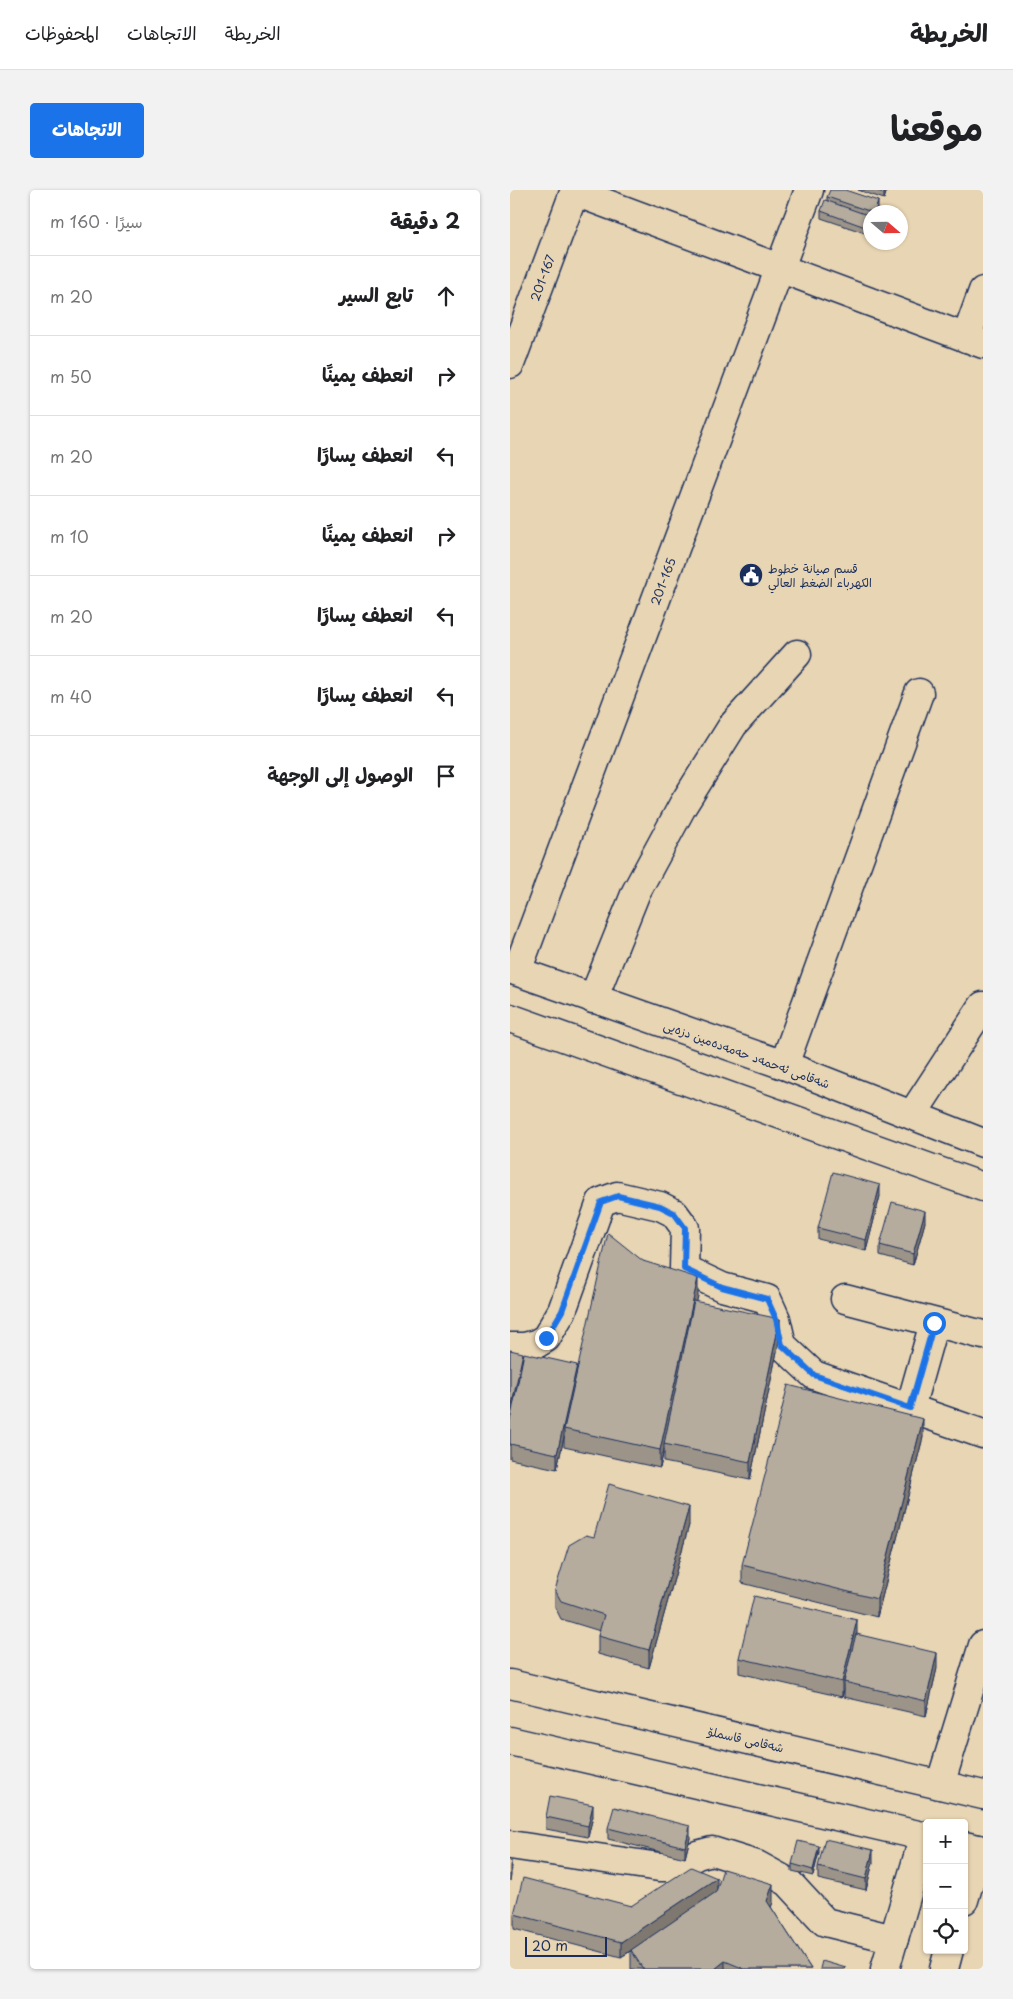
<!DOCTYPE html>
<html lang="ar">
<meta charset="utf-8">
<style>
body{margin:0;font-family:"Playpen Sans","Playpen Sans Arabic",sans-serif;background:#f2f2f2;color:#202124;direction:rtl}
.controls{position:absolute;right:15px;bottom:15px;display:grid;overflow:hidden;border-radius:5px;box-shadow:0 1px 4px #0004}
.controls button{width:45px;height:45px;display:grid;place-items:center;padding:0;border:0;border-bottom:1px solid #e0e0e0;background:#fff;color:#202124;font:25px sans-serif}
.compass{position:absolute;left:353px;top:15px;width:45px;height:45px;border-radius:50%;background:#fff;box-shadow:0 1px 4px #0004;rotate:110deg}
.scale{position:absolute;left:15px;bottom:12px;width:82px;box-sizing:border-box;padding-left:5px;border:2px solid #1b2f5e;border-top:0;font-size:14px;line-height:18px;white-space:nowrap;color:#1b2f5e;-webkit-text-stroke:4px #e8d5b3;paint-order:stroke}
.stop{position:absolute;width:15px;height:15px;margin:-11px;border:4px solid #1a73e8;border-radius:50%;background:#fff}
.stop.end{background:#1a73e8;border-color:#fff;box-shadow:0 1px 5px #0008}
.list{margin:0;padding:0;list-style:none}
h2{display:flex;justify-content:space-between;align-items:center;height:65px;margin:0;padding:0 20px;font-size:21px}
h2 small{font-size:16px;font-weight:400;color:#757577}
.list li{display:grid;grid-template-columns:32px 1fr auto;gap:15px;align-items:center;box-sizing:border-box;height:80px;padding:0 20px;border-top:1px solid #e0e0e0}
.list b{display:block;font-size:19px;white-space:nowrap}
.list em{font-size:16px;font-style:normal;color:#757577}
.icon{flex:none;width:28px;height:28px;fill:none;stroke:currentColor;stroke-width:2;stroke-linecap:round;stroke-linejoin:round}
.map{position:relative;flex:none;width:473px;height:1779px;overflow:hidden;direction:ltr;border-radius:5px}
header{display:flex;align-items:center;gap:30px;box-sizing:border-box;height:70px;padding:0 25px;background:#fff;border-bottom:1px solid #e0e0e0}
header strong{font-size:24px}
nav{display:flex;gap:28px;margin-inline-start:auto;font-size:18px}
.intro{display:flex;align-items:center;justify-content:space-between;box-sizing:border-box;height:120px;padding:0 30px}
h1{margin:0;font-size:35px}
.button{padding:12px 22px;border-radius:5px;background:#1a73e8;color:#fff;font-size:18px;font-weight:700}
main{display:flex;gap:30px;padding:0 30px}
aside{flex:1;background:#fff;border-radius:5px;box-shadow:0 1px 4px #0004}
.map>svg:first-child{display:block}
.lines{fill:none;stroke-linecap:round;stroke-linejoin:round}
.minor-casing{stroke:#1b2f5e;stroke-width:31}
.major-casing{stroke:#1b2f5e;stroke-width:31}
.minor{stroke:#e8d5b3;stroke-width:28}
.major{stroke:#e8d5b3;stroke-width:28}
.wall{fill:#9c9488;stroke:#1b2f5e}
.shaded-wall{fill:#7f786f;stroke:#1b2f5e}
.building{fill:#b5ac9e;stroke:#1b2f5e}
.route{stroke:#1a73e8;stroke-width:6}
.labels{text-anchor:middle;dominant-baseline:central;stroke-width:4;stroke-linejoin:round;paint-order:stroke}
.street-label{font-size:12px;fill:#1b2f5e;stroke:#e8d5b3}
.poi-label{font-size:12px;fill:#1b2f5e;stroke:#e8d5b3;text-anchor:start}
</style>
<header>
<strong>الخريطة</strong>
<nav><a>الخريطة</a><a>الاتجاهات</a><a>المحفوظات</a></nav>
</header>
<div class="intro"><h1>موقعنا</h1><a class="button">الاتجاهات</a></div>
<main>
<div class="map">
<svg width="473" height="1779" viewBox="0 0 473 1779">
<rect width="100%" height="100%" fill="#e8d5b3"/>
<filter id="ink" filterUnits="userSpaceOnUse"><feTurbulence type="fractalNoise" baseFrequency=".02" numOctaves="2"/><feDisplacementMap in="SourceGraphic" scale="10" xChannelSelector="R" yChannelSelector="G"/><feConvolveMatrix kernelMatrix="1 2 1 2 8 2 1 2 1" color-interpolation-filters="sRGB"/></filter>
<g filter="url(#ink)">
<g class="lines">
<g class="minor-casing">
<g id="minor">
<path d="M65 2 473 154"/>
<path d="M456 148 473 101"/>
<path id="s1" d="M0 174 65 0"/>
<path d="M0 779 274 875 473 953"/>
<path id="s2" d="M7 781 299 0"/>
<path d="M83 809 126 702 173 615 223 535 287 464"/>
<path d="M0 828 473 997"/>
<path d="M274 875 409 503"/>
<path d="M402 925 473 816"/>
<path d="M335 1109 473 1145"/>
<path d="M0 1157H14L26 1154 36 1148 52 1121 91 1012 107 1006 150 1016 164 1023 175 1038 174 1079 212 1097 257 1109 266 1129 272 1155 304 1185 473 1244"/>
<path d="M400 1218 424 1133"/>
<path d="M430 1595 473 1455"/>
<path d="M0 1655 149 1677H166L187 1665 202 1661 247 1675 278 1692 315 1732 384 1749"/>
<path d="M454 1710 469 1659"/>
<path d="M375 1779 414 1646"/>
<path d="M434 1779 439 1760"/>
</g>
</g>
<g class="major-casing">
<path id="major" d="M0 1494 473 1605
M0 1551 417 1647
M454 1656 473 1660"/>
</g>
<use href="#minor" class="minor"/>
<use href="#major" class="major"/>
</g>
<path class="wall" d="M348 0H377L374 9Z
M317 7 368 18 360 22V36L358 44 311 28V21L317 11Z
M370 1006 356 1061 308 1049V1038Z
M415 1032 403 1075 370 1066V1055Z
M133 1071 188 1106 186 1111 270 1147 240 1290 154 1272V1259L150 1278 54 1257V1247L47 1279 0 1269V1160L13 1170 67 1182Z
M413 1247 367 1427 232 1393V1375Z
M179 1335 139 1478 88 1464V1446L90 1441 51 1429 45 1417V1400L84 1347Z
M347 1444 427 1478 416 1526 334 1507V1499L332 1507 229 1483V1468Z
M83 1626 78 1647 36 1639V1627Z
M98 1638 180 1648 175 1668 98 1649Z
M309 1662 303 1686 282 1681V1674Z
M363 1672 356 1700 308 1689V1677Z
M207 1699 263 1712 261 1717 301 1779H121V1761L111 1767 4 1739V1724L121 1716Z"/>
<path class="shaded-wall" d="M375 0H377L374 9V3Z
M368 11V18L367 22H365Z
M360 30V36L358 44V38Z
M370 995V1006L356 1061V1050Z
M415 1021V1032L403 1075V1064Z
M188 1088V1106L155 1254H154V1259L150 1278V1260Z
M270 1129V1147L240 1290V1272Z
M13 1163V1179L0 1238V1223Z
M67 1175V1190L54 1239V1247L47 1279V1264Z
M413 1229V1247L367 1427V1409Z
M179 1317V1335L139 1478V1460Z
M347 1430V1445L334 1492V1499L332 1507V1492Z
M427 1463V1478L416 1526V1511Z
M83 1615V1626L78 1647V1636Z
M180 1636V1648L175 1668V1657Z
M309 1656V1662L303 1686V1680Z
M363 1660V1672L356 1700V1689Z
M1 1671V1686L0 1691V1676Z
M207 1688V1703L111 1767V1752Z
M263 1694V1712L257 1729V1711Z
M215 1771V1779H205Z"/>
<path class="building" d="M320 0H335L368 11 365 22H362L317 7Z
M365 0H375L374 3Z
M315 10 360 26V30L358 38 311 21Z
M323 982 370 995 356 1050 308 1038Z
M382 1012 415 1021 403 1064 370 1055Z
M98 1043 133 1071 188 1088 150 1260 54 1239Z
M184 1111 270 1129 240 1272 154 1254Z
M0 1160 13 1163 0 1223Z
M14 1163 67 1175 47 1264 0 1254V1231Z
M278 1195 413 1229 367 1409 232 1375Z
M99 1294 179 1317 139 1460 88 1446 94 1425 51 1411 45 1400 59 1355 76 1345 84 1347Z
M244 1406 347 1430 332 1492 229 1468Z
M346 1444 427 1463 416 1511 334 1492Z
M40 1606 83 1615 78 1636 36 1627Z
M104 1617 180 1636 175 1657 98 1638Z
M315 1649 363 1660 356 1689 308 1677Z
M288 1651 309 1656 303 1680 282 1674Z
M181 1677 207 1688 111 1752 4 1724 13 1688 121 1716Z
M213 1679 263 1694 257 1711 301 1779H233L232 1778 215 1771 205 1779H133L121 1760 206 1702Z
M312 1771 336 1778 335 1779H310Z"/>
</g>
<g class="lines" filter="url(#ink)">
<path class="route" d="M36 1148 52 1121 91 1012 108 1006 150 1016 164 1023 175 1038 174 1079 212 1097 257 1109 266 1129 272 1155 304 1185 400 1218 424 1133"/>
</g>
<defs>
<g id="civic-disc" transform="scale(1.25)"><circle r="9.5" fill="#1b2f5e" stroke="#e8d5b3"/><path d="M-.6-6.5H3V-4.5H.6V-3L4-1V1h2V6H-6V1h2V-1L-.6-3ZM-1.2 2.5V6h2.4V2.5Z" fill="#fff"/></g>
</defs>
<g fill-rule="evenodd">
<use href="#civic-disc" x="241" y="385"/>
</g>
<g class="labels">
<g class="street-label">
<text stroke="none"><textPath href="#s1" startOffset="92">201-167</textPath></text>
<text stroke="none"><textPath href="#s2" startOffset="416">201-165</textPath></text>
<text transform="translate(237 864) rotate(20)">شەقامی ئەحمەد حەمەدەمین دزەیی</text>
<text transform="translate(236 1549) rotate(13)">شەقامی قاسملۆ</text>
</g>
<g class="poi-label">
<text x="258" y="378">قسم صيانة خطوط<tspan x="258" dy="14">الكهرباء الضغط العالي</tspan></text>
</g>
</g>
</svg>
<div class="controls">
<button>+</button>
<button>−</button>
<button><svg class="icon" aria-label="locate" viewBox="0 0 24 24"><circle cx="12" cy="12" r="6"/><path d="M12 2v4M12 18v4M2 12h4M18 12h4"/></svg></button>
</div>
<svg class="compass" viewBox="-18 -18 36 36"><path d="M0-13l5 13h-10z" fill="#e53935"/><path d="M0 13l5-13h-10z" fill="#757577"/></svg>
<div class="scale">20 m</div>
<div class="stop" style="left:424px;top:1133px"></div>
<div class="stop end" style="left:36px;top:1148px"></div>
</div>
<aside>
<h2>2 دقيقة<small>سيرًا · 160 m</small></h2>
<ul class="list">
<li><svg class="icon" aria-label="ahead" viewBox="0 0 24 24"><path d="M12 20V5M6 11l6-6 6 6"/></svg><div><b>تابع السير</b></div><em>20 m</em></li>
<li><svg class="icon" aria-label="right" viewBox="0 0 24 24"><path d="M7 20v-9h11M14 6l5 5-5 5"/></svg><div><b>انعطف يمينًا</b></div><em>50 m</em></li>
<li><svg class="icon" aria-label="left" viewBox="0 0 24 24"><path d="M17 20v-9H6M10 6l-5 5 5 5"/></svg><div><b>انعطف يسارًا</b></div><em>20 m</em></li>
<li><svg class="icon" aria-label="right" viewBox="0 0 24 24"><path d="M7 20v-9h11M14 6l5 5-5 5"/></svg><div><b>انعطف يمينًا</b></div><em>10 m</em></li>
<li><svg class="icon" aria-label="left" viewBox="0 0 24 24"><path d="M17 20v-9H6M10 6l-5 5 5 5"/></svg><div><b>انعطف يسارًا</b></div><em>20 m</em></li>
<li><svg class="icon" aria-label="left" viewBox="0 0 24 24"><path d="M17 20v-9H6M10 6l-5 5 5 5"/></svg><div><b>انعطف يسارًا</b></div><em>40 m</em></li>
<li><svg class="icon" aria-label="arrive" viewBox="0 0 24 24"><path d="M6 21V4h12l-3 4 3 4H6"/></svg><div><b>الوصول إلى الوجهة</b></div></li>
</ul>
</aside>
</main>
